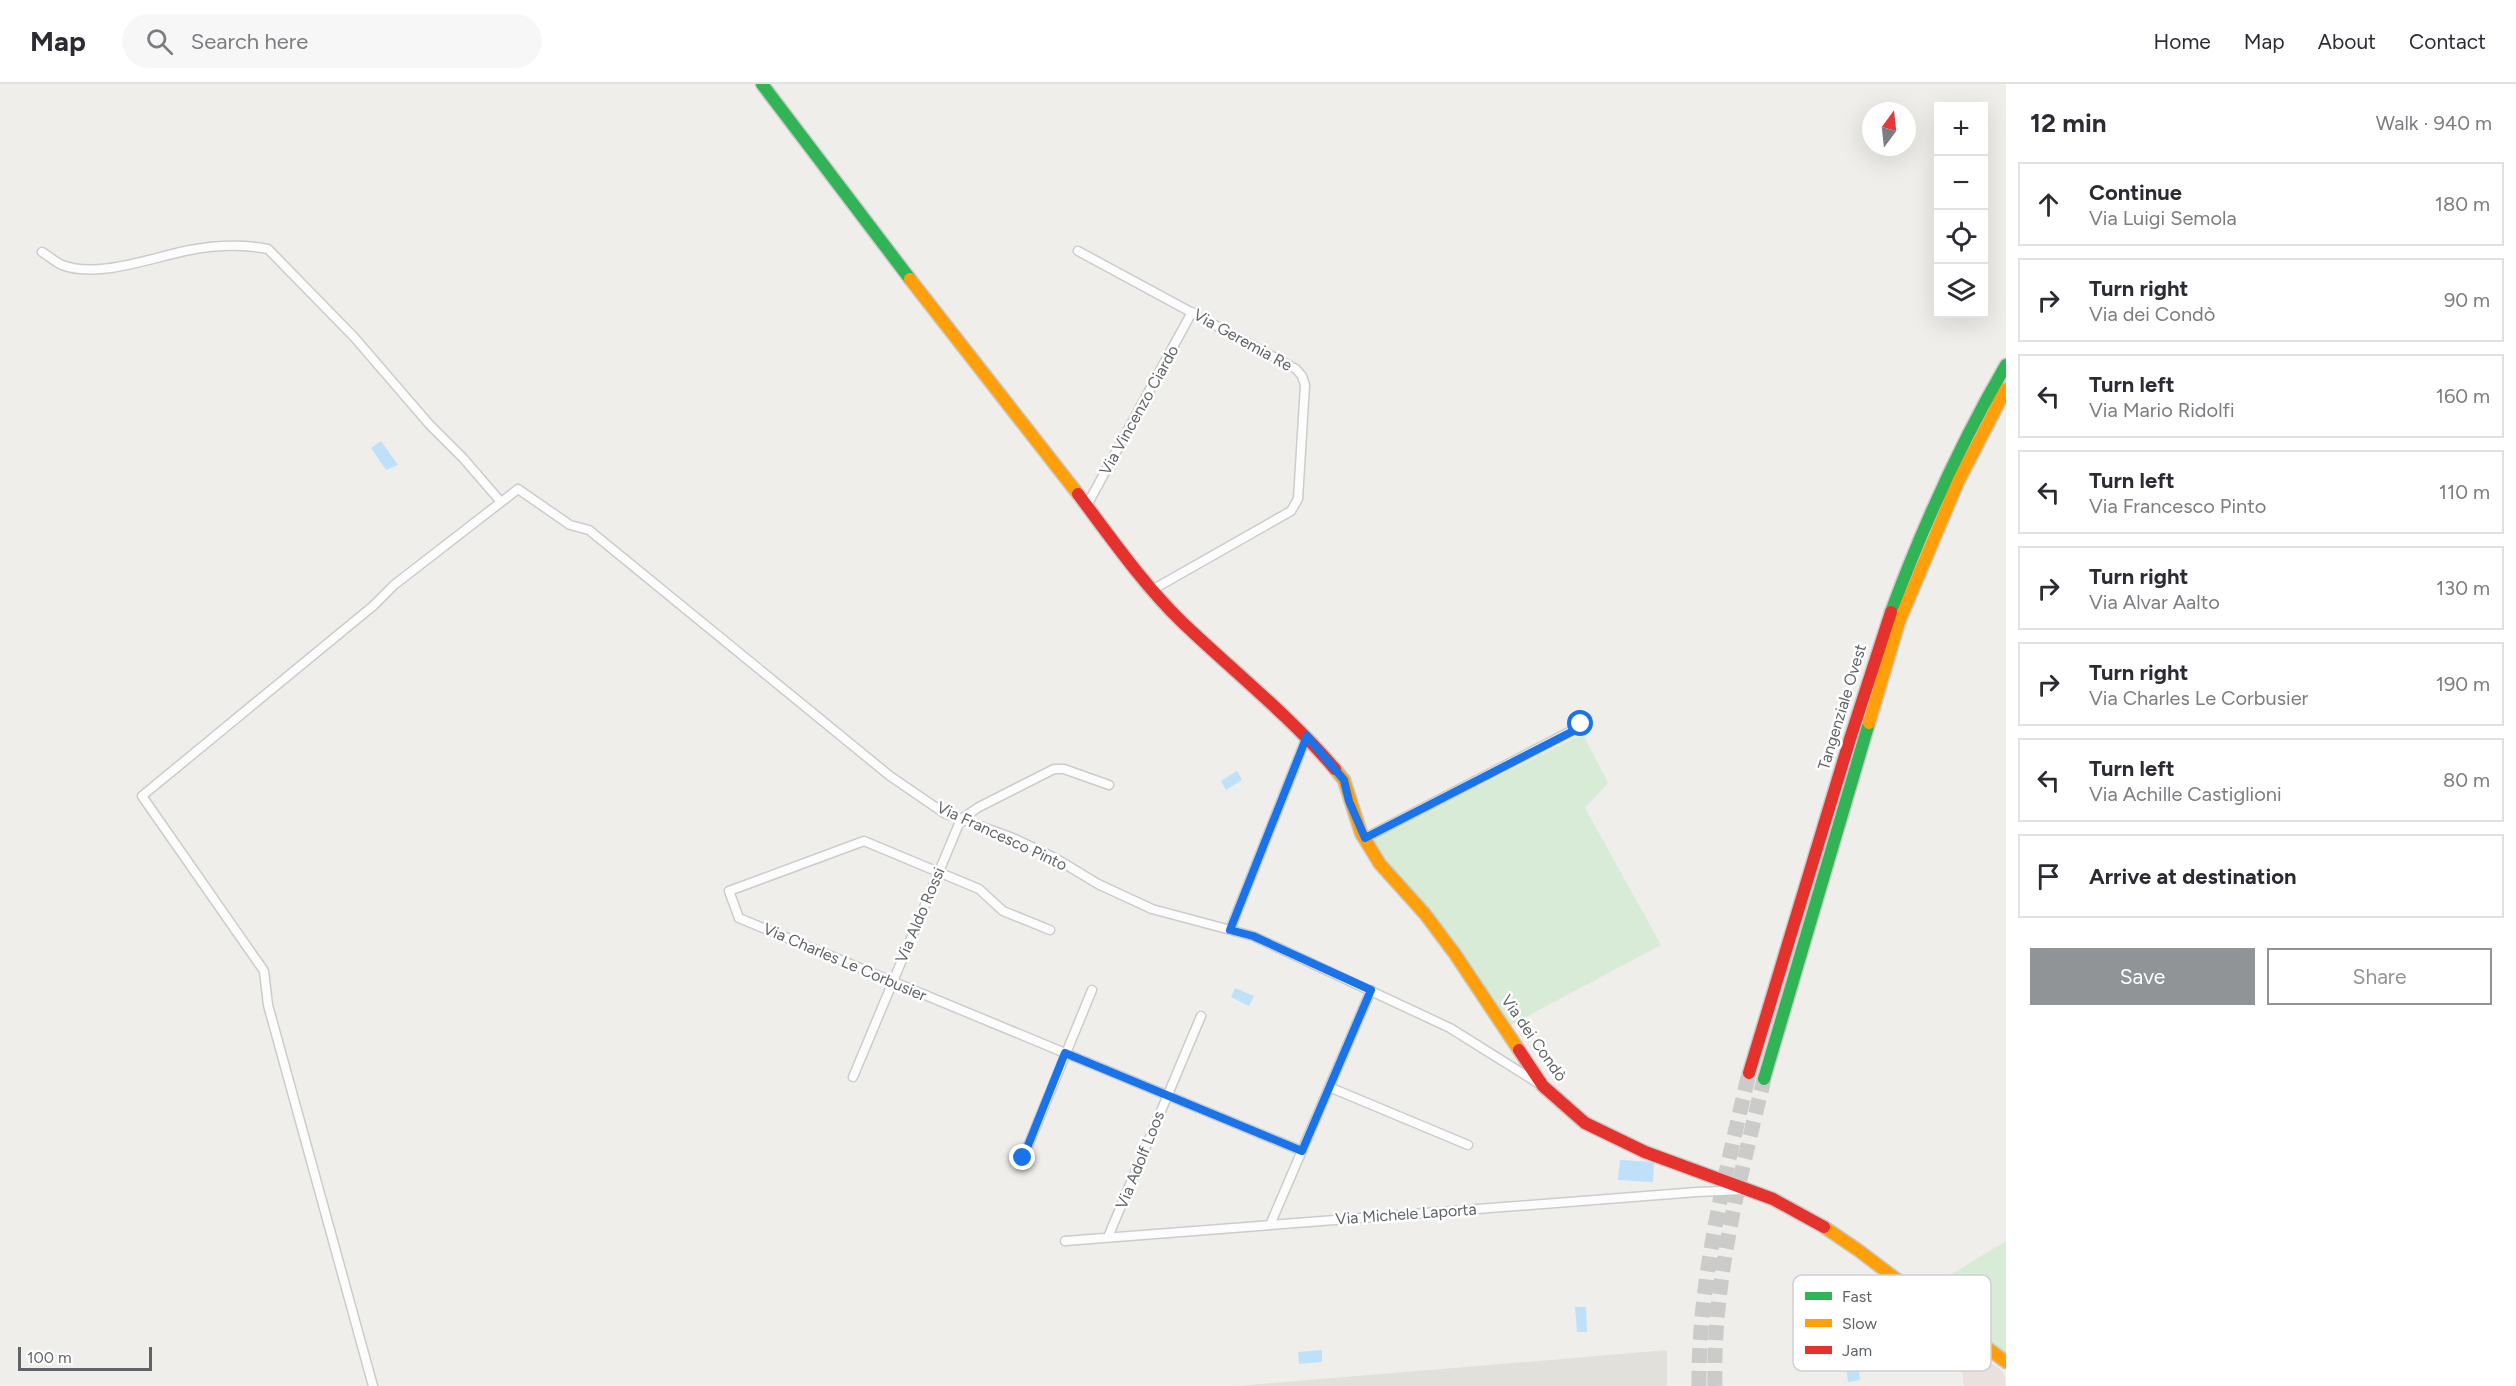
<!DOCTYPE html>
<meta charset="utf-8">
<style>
body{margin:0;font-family:Figtree,sans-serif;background:#f7f7f7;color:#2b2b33}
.controls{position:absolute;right:18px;top:18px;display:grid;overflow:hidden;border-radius:0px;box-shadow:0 6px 24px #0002}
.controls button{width:54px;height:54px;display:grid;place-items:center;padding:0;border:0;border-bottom:2px solid #e1e1e2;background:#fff;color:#2b2b33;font:30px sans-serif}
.compass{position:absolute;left:1862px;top:18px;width:54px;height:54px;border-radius:50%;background:#fff;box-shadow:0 6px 24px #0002;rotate:15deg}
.scale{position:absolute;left:18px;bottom:15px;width:134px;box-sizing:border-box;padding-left:6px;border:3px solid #5f6368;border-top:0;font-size:16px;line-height:21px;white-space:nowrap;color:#5f6368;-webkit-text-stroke:4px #fff;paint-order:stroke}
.stop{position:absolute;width:18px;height:18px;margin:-14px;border:4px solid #1a73e8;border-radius:50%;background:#fff}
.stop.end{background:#1a73e8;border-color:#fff;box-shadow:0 2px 6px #0008}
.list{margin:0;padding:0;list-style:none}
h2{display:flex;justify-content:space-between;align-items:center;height:78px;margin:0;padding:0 24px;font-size:26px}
h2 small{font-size:20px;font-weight:400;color:#7c7c81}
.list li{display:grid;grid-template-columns:39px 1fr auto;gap:18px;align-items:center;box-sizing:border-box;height:84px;margin:0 12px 12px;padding:0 12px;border:2px solid #e1e1e2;border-radius:0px}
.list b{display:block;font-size:22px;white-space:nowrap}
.list p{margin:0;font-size:20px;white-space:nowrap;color:#7c7c81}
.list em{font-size:20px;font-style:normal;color:#7c7c81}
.actions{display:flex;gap:12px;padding:18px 24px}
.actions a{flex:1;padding:14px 0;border:2px solid #919496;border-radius:0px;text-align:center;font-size:21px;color:#919496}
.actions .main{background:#919496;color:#fff}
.icon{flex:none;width:33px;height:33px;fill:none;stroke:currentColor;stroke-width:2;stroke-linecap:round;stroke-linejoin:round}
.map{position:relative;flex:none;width:2006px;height:1302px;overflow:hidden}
header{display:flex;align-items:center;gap:36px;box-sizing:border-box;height:84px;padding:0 30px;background:#fff;border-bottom:2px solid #e1e1e2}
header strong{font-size:28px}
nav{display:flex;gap:33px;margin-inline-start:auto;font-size:21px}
.search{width:420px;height:54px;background:#f7f7f7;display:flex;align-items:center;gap:15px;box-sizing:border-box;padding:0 21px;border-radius:33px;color:#7c7c81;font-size:22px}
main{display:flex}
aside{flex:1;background:#fff}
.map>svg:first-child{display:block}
.education{fill:#e2e0da}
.medical{fill:#eae0de}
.green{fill:#d8ebd6}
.water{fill:#bfe0f9}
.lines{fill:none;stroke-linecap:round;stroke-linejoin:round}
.highway-tunnel{stroke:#cbcbca;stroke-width:15;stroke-dasharray:15 8;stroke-linecap:butt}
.street-casing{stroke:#cbcccc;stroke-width:11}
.fast-casing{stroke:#cacacb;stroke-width:15}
.slow-casing{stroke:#cacacb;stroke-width:15}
.jam-casing{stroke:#cacacb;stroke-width:15}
.street{stroke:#fdfcfc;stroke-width:8}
.fast{stroke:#30b455;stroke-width:12}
.slow{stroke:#ff9f0a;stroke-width:12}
.jam{stroke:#e5322d;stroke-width:12}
.route{stroke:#1a73e8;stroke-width:8}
.labels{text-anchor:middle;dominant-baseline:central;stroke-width:5;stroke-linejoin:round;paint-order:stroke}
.street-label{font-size:16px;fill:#5f6368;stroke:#fff}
.key{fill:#fff;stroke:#cfd0d2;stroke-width:1.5}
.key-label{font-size:16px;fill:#5f6368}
</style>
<header>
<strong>Map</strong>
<div class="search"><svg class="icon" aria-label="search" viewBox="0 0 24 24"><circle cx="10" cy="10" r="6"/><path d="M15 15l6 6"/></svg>Search here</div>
<nav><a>Home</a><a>Map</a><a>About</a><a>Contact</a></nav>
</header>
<main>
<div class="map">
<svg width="2006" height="1302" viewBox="0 0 2006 1302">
<rect width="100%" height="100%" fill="#efeeea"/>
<path class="education" d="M1667 1266V1302H1237L1551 1276Z"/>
<path class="medical" d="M1958 1253 2002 1287 2005 1293V1302H1964Z"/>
<path class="green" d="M1583 650 1608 699 1585 724 1661 861 1509 942 1383 778 1371 755Z
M2006 1157V1271L1920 1209Z"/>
<path class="water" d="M381 357 398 381 386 386 371 364Z
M1237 687 1242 696 1226 706 1221 697Z
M1235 904 1254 912 1249 922 1231 913Z
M1620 1076 1654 1078 1653 1098 1618 1096Z
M1575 1223H1586L1587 1248H1577Z
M1322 1266V1278L1299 1280 1298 1268Z
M1857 1271 1860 1296 1848 1298 1845 1273Z"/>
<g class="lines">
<path class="highway-tunnel" d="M1699 1302C1698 1196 1725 1092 1749 989
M1715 1302C1712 1199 1740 1094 1764 995"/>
<g class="street-casing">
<path id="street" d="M1078 167 1296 285 1302 292 1305 301 1298 415 1291 427 1152 506
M42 168C49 172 55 178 62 181 98 195 153 173 190 166 216 161 242 160 268 165L354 253 429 340 463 374 501 418
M1086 423 1192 228
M1365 754 1579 643 1581 640 1579 631
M1050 846 1003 827 979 805 864 757 729 807 739 834 1302 1067
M1230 846 1307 652
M853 993 961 735 979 723 1054 685H1064L1109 701
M1329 1003 1468 1061
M1023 1074 1092 906
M1270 1141 1371 906
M1108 1153 1201 932
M1065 1157 1697 1108 1742 1106
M373 1302 268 921 264 887 142 712 373 522 394 501 518 405 570 441 589 446 890 692 944 729 1013 754 1055 774 1098 800 1152 825 1253 852 1450 944 1541 1001"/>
</g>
<g class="fast-casing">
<path id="fast" d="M762 0 910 195
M1891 528C1923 442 1960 360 2006 281
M1764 995 1869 639"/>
</g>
<g class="slow-casing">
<path id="slow" d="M910 195 1078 410
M1869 639 1899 538 1958 398 2006 305
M1335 685 1344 696 1361 749 1380 780 1425 830 1455 870 1519 966
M1824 1143 1858 1166 2006 1278"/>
</g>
<g class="jam-casing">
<path id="jam" d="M1078 410C1111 454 1143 500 1182 538 1233 587 1289 631 1335 685
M1519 966 1543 1002 1585 1039 1645 1068 1773 1115 1824 1143
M1749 989 1850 655 1891 528"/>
</g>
<use href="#street" class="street"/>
<use href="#fast" class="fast"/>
<use href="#slow" class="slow"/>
<use href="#jam" class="jam"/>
</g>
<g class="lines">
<path class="route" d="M1023 1074 1065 969 1302 1067 1371 906 1253 852 1230 846 1307 652 1344 696 1349 717 1365 754 1579 644 1581 640"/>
</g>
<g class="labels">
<g class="street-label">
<text transform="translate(1243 256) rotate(29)">Via Geremia Re</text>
<text transform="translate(1139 326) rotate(-61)">Via Vincenzo Ciardo</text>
<text transform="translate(1842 623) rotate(-73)">Tangenziale Ovest</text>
<text transform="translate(1002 752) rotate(25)">Via Francesco Pinto</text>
<text transform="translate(920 831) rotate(-67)">Via Aldo Rossi</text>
<text transform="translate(845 878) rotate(23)">Via Charles Le Corbusier</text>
<text transform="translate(1534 954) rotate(55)">Via dei Condò</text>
<text transform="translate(1140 1076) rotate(-68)">Via Adolf Loos</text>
<text transform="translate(1406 1130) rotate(-4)">Via Michele Laporta</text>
</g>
</g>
<rect x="1793" y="1191" width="198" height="96" rx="9" class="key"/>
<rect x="1805" y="1208" width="27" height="8" fill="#30b455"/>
<rect x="1805" y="1235" width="27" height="8" fill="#ff9f0a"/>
<rect x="1805" y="1262" width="27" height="8" fill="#e5322d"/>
<g class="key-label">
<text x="1842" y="1218">Fast</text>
<text x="1842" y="1245">Slow</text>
<text x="1842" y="1272">Jam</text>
</g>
</svg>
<div class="controls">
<button>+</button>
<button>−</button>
<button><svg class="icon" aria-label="locate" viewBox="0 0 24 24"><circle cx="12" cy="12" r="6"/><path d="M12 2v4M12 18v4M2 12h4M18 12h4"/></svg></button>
<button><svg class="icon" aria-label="layers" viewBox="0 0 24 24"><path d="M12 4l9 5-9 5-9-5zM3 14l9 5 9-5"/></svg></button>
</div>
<svg class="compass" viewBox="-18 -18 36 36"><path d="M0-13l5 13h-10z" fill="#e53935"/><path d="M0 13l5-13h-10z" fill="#7c7c81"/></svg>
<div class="scale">100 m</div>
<div class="stop" style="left:1581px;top:640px"></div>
<div class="stop end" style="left:1023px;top:1074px"></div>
</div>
<aside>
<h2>12 min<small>Walk · 940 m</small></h2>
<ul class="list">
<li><svg class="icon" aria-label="ahead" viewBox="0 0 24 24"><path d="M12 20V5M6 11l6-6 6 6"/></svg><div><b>Continue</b><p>Via Luigi Semola</p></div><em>180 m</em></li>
<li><svg class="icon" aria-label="right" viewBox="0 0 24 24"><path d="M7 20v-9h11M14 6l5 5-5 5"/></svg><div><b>Turn right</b><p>Via dei Condò</p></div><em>90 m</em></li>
<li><svg class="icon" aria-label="left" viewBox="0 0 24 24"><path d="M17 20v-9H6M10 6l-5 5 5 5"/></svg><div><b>Turn left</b><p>Via Mario Ridolfi</p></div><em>160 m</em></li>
<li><svg class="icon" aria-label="left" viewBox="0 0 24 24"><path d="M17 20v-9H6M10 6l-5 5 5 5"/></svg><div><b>Turn left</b><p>Via Francesco Pinto</p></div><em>110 m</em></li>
<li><svg class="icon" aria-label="right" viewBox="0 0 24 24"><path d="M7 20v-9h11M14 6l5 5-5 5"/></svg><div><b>Turn right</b><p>Via Alvar Aalto</p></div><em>130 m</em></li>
<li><svg class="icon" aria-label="right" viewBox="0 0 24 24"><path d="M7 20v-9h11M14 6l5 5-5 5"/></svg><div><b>Turn right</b><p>Via Charles Le Corbusier</p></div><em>190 m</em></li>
<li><svg class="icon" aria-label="left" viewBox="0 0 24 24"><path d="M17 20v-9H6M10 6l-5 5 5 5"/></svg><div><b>Turn left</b><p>Via Achille Castiglioni</p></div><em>80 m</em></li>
<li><svg class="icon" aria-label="arrive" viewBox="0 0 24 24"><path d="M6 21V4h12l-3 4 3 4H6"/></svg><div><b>Arrive at destination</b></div></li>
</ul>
<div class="actions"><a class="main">Save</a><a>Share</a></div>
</aside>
</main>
